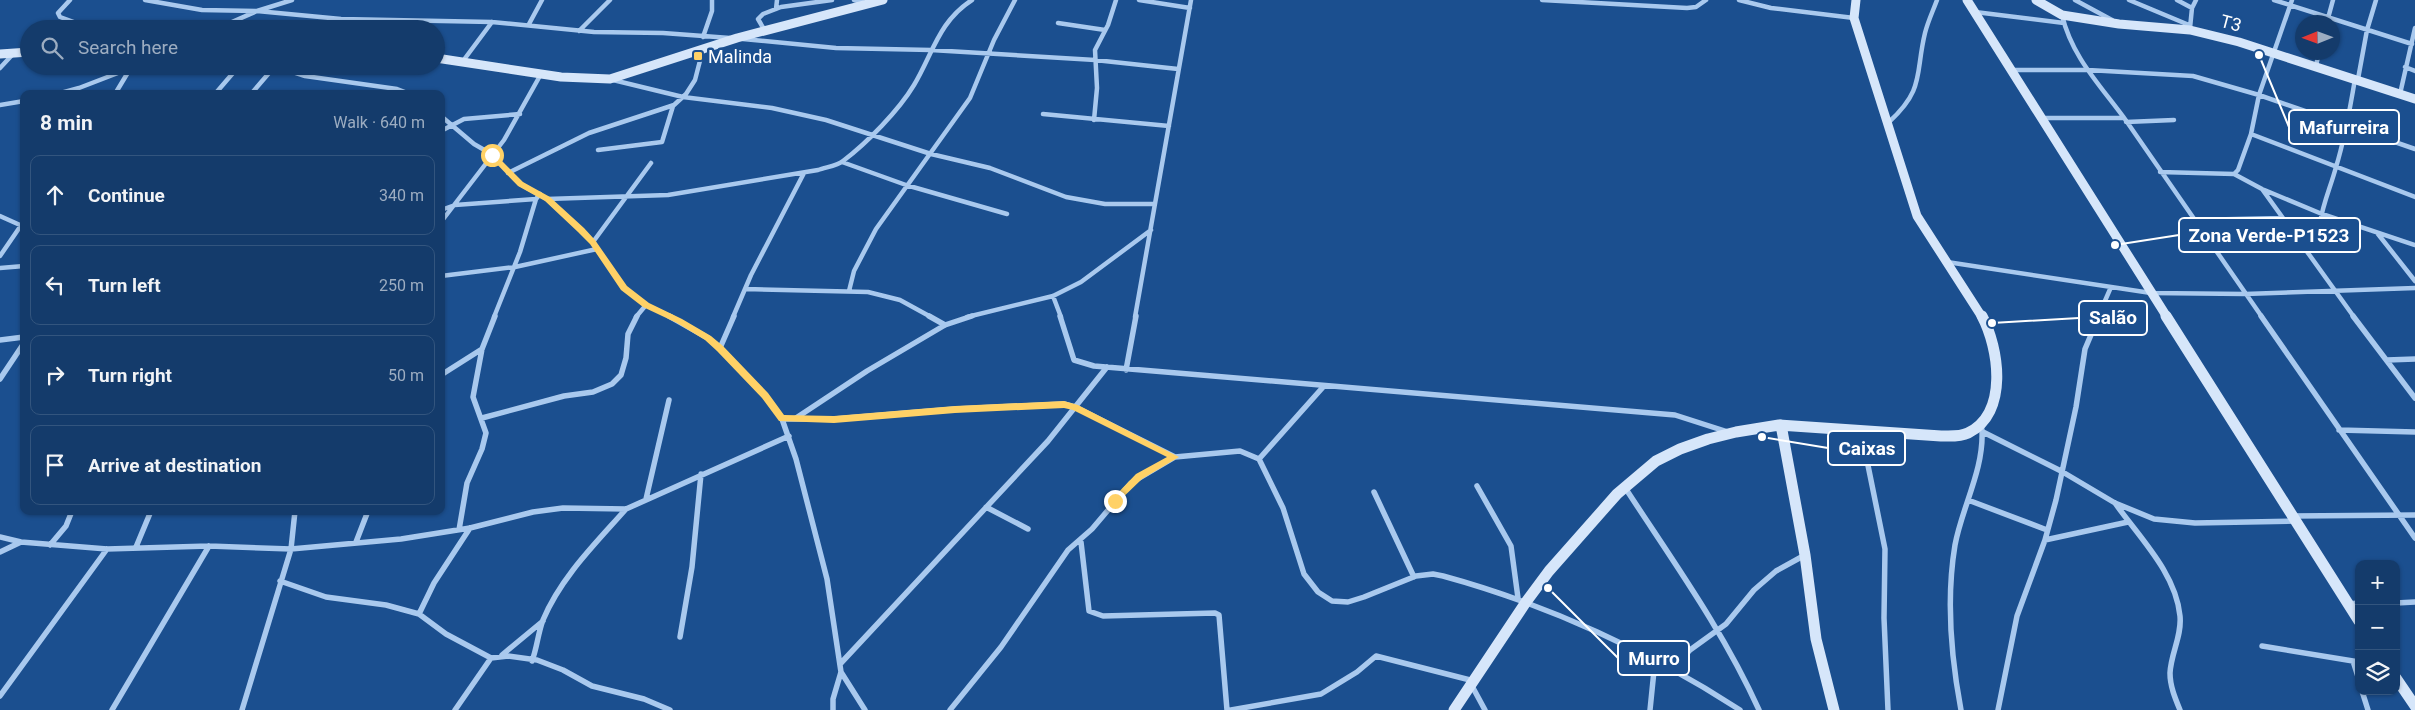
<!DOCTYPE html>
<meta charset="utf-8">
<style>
body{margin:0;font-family:Roboto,sans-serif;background:#214673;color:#f1f3f6}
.controls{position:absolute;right:15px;bottom:15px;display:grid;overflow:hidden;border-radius:10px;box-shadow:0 1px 4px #0004}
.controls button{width:45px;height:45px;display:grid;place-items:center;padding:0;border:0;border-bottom:1px solid #33557e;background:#143b6b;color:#f1f3f6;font:25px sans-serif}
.compass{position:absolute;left:2295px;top:15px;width:45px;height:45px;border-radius:50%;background:#143b6b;box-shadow:0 1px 4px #0004;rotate:269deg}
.stop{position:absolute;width:15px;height:15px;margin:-11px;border:4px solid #ffd166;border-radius:50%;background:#fff}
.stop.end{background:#ffd166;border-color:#fff;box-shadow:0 1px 5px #0008}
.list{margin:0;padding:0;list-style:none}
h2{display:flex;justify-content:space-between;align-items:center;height:65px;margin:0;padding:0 20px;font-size:21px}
h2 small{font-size:16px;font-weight:400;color:#9dadc1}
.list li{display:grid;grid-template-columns:32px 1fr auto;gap:15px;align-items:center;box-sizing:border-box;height:80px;margin:0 10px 10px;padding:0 10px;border:1px solid #33557e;border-radius:10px}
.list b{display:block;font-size:19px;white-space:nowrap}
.list em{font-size:16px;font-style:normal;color:#9dadc1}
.icon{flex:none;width:28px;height:28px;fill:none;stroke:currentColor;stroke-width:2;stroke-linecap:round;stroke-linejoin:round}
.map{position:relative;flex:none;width:2415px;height:710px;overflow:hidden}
.search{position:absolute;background:#143b6b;box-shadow:0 1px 4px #0004;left:20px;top:20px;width:425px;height:55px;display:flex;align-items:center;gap:12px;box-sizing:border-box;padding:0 18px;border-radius:28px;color:#9dadc1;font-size:19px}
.panel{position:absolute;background:#143b6b;box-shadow:0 1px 4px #0004;left:20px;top:90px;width:425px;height:425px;border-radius:10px}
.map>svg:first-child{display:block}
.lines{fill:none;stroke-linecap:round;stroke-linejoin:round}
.street-far1{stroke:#a9c9ee;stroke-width:4.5}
.street{stroke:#a9c9ee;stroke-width:5.5}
.secondary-far1{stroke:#d6e6fa;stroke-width:9}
.secondary{stroke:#d6e6fa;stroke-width:11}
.route{fill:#ffd166}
.poi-dot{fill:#ffd166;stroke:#1b4f8f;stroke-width:2}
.labels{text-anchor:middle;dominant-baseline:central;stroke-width:5;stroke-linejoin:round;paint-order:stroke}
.street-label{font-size:18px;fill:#fff;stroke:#1b4f8f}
.poi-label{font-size:18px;fill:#fff;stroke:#1b4f8f;text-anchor:start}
.leader{fill:none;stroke:#fff;stroke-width:2}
.callout-dot{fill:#fff;stroke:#1b4f8f;stroke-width:2}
.callout{fill:#1b4f8f;stroke:#fff;stroke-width:2}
.callout-label{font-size:19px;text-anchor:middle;font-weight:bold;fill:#fff}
</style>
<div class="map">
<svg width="2415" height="710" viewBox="0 0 2415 710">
<rect width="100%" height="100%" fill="#1b4f8f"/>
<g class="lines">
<path class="street-far1" d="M70 0 58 13 60 17 93 29
M145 0 202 10 257 11 341 19 492 22 594 32 663 33 730 38
M854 0 866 3
M1139 0 1190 8
M1542 0 1687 8 1696 7 1706 0
M1739 0 1771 8 1854 18
M2075 0 2112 20
M2129 0 2189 25
M2177 0 2192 8
M2274 0 2412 44
M776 9 777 0
M1975 12 2064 23
M2062 15C2072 58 2102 87 2127 122 2172 187 2217 252 2262 317
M2327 22 2333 0
M1058 23 1105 30
M529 24 542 0
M2190 28 2192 8 2196 0
M216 29 257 11 292 0
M579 31 610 0
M765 31 758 19 763 14 781 7 832 0
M703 37 712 11V0
M743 39 836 48 931 50 1095 60 1178 69
M463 61 492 22
M275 66 305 76 397 89 410 94
M2316 66 2319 52
M2405 67 2415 71
M0 68 13 54
M2012 70H2088L2193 76 2259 95 2415 149
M2358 79 2367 30 2376 0
M613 80 683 97 772 108 826 120 931 154 990 168 1066 197 1105 204H1155
M57 94 79 88 136 66
M115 94 130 69
M215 94 239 66
M251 94 275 66
M2400 94 2415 28
M0 105 24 101
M1043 114 1169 126
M441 116 474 144 493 155 520 184 547 199 581 230 593 242 624 288 646 305 672 317
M2043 118H2124
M1094 120 1097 88 1095 50 1108 25 1116 0
M1889 122C1925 89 1915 74 1925 33 1928 21 1933 11 1937 0
M2126 122 2174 120
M441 131 464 119 520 114
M2251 134 2415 197
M598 150 662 142 673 106
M842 162 906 185 1007 214
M2160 172 2234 174 2238 170 2251 134 2259 95 2292 0
M508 173 589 133 674 105 686 94 695 80 703 49
M2234 174 2262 189 2354 317
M2262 189 2322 214 2415 245
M547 199 668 195 818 170C826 167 837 166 843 161 867 143 899 110 914 85 933 53 939 21 972 0
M441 210 455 205 536 199
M0 216 20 225
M2193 220 2281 218 2301 224 2320 223C2323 203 2331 186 2336 167 2345 138 2350 109 2355 79
M441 222 504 140 541 74
M2378 234 2415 281
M593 242 651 163
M0 256 24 221
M1947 262 2151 293 2245 294 2415 288
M0 268 24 266
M441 276 515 267 597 249
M746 289 868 292 900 300 931 317
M849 291 854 271 876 229 970 98 994 40 1015 0
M1053 296 1061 317
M494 317 520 252 536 199 540 194
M636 317 646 305
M733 317 751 275 804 173
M967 317 1053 296 1081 282 1151 230
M1135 317 1191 0
M2098 317 2111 287"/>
<path class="street" d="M669 316 708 338 720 348 765 395 782 419 796 459 827 579 841 672 865 710
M929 316 945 325
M1060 316 1074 360 1094 366 1675 415 1728 432
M2261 316 2415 538
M2353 316 2415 398
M0 340 24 337
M720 348 734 316
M2387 360 2415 359
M1126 370 1136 316
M441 375 482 349
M0 379 24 343
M482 418 564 396 593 392 612 384 621 375 626 358 628 334 637 316
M796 418 867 371 945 325 972 316
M782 419H834L955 409 1064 404 1075 407 1175 457 1240 451 1259 459 1283 508 1304 574 1318 592 1332 601 1348 602 1364 597 1416 576 1433 574 1443 576C1546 604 1651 652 1740 710
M2339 430 2415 432
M1861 431 1885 549 1884 618 1888 710
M1983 432 2061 471 2115 503 2154 519 2195 523 2295 521
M1259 459 1324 386
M1477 486 1511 546 1518 598
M1624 486C1672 560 1723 630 1759 710
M1374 492 1414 577
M646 499 669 400
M1968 500 2047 530
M2115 503C2139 537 2176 573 2180 616 2182 636 2171 653 2170 673 2170 686 2175 698 2180 710
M986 507 1028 529
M2292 516 2415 515
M459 530 467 483 482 449 486 433 473 397 482 349 495 316
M0 537 21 542 107 549 209 546 291 549 401 539 470 528 533 512 563 508 626 509 789 436
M2045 540 2128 522
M356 542 368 511
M1081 542 1089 611 1103 616 1215 613 1219 615 1227 710
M50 545 66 526 72 511
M136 547 151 511
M0 552 21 542
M280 581 326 597 386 605 419 614 446 634 491 658 508 656 537 660 563 670 592 686 644 699 670 710
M2396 603 2415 602
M2348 604 2359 603
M419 614 434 583 470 528
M680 637 692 567 701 474
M2262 646 2353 661
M502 655 543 621
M532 661C537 648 538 633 543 620 561 577 596 543 626 509
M2359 662 2353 661 2359 680
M841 663 1048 441 1107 367
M1673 669 1690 650 1726 624 1754 590 1776 571 1805 555
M1472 686 1485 710
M2362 691 2368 710
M0 696 107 549
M112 710 209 546
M242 710 291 549 295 511
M455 710 491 658
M833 710V699L841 672
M950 710 1001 647 1068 550 1092 529 1131 483 1175 457
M1231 710 1321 694 1357 672 1376 656 1474 681
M1650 710 1655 661
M1961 710C1951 657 1946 599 1955 545 1962 507 1984 470 1982 430
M1998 710 2017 616 2045 540 2056 500 2076 407 2085 349 2099 316"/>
<path class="secondary-far1" d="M1856 0 1854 18 1917 216 1982 317
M1967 0 2167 317
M2036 0 2062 15 2119 24 2190 30 2239 42 2415 99
M0 54 29 52
M436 58 561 77 610 79 737 38 883 0"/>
<path class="secondary" d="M2166 316 2359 621
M1781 425 1805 555 1816 639 1834 710
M2396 678 2415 706
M1454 710 1526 602 1549 571 1617 494 1656 461 1680 449 1708 439 1736 432 1779 425 1941 436C1950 436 1960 437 1968 433 2009 413 1999 348 1982 316"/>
</g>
<path class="route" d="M490 154H495L523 182 550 197 584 228 595 240 627 286 649 303 682 319 711 336 723 346 768 393 784 415 834 416 955 406 1064 401 1078 405 1179 457 1142 479 1115 505 1111 501 1112 499 1136 474 1167 457 1073 410 1064 408 955 413 834 423 779 421 762 398 717 351 705 340 677 323 643 307 621 290 590 244 578 232 545 201 518 186 490 157Z"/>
<rect class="poi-dot" x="693" y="51" width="10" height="10" rx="2.5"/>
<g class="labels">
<g class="street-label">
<text transform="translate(2231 23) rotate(15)">T3</text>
</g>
<g class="poi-label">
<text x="708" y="56">Malinda</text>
</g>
</g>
<path class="leader" d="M2259 55L2289 127M2115 245L2179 235M1992 323L2079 318M1762 437L1828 448M1548 588L1618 658"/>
<g class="callout-dot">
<circle cx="2259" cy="55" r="5"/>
<circle cx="2115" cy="245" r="5"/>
<circle cx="1992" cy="323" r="5"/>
<circle cx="1762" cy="437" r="5"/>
<circle cx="1548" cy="588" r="5"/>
</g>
<g class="callout">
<rect x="2289" y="110" width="110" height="34" rx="5"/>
<rect x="2179" y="218" width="181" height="34" rx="5"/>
<rect x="2079" y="301" width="68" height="34" rx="5"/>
<rect x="1828" y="431" width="77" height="34" rx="5"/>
<rect x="1618" y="641" width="71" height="34" rx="5"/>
</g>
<g class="callout-label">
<text x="2344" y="134">Mafurreira</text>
<text x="2269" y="242">Zona Verde-P1523</text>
<text x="2113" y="324">Salão</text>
<text x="1867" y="455">Caixas</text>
<text x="1654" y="665">Murro</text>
</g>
</svg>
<div class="controls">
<button>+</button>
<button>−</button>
<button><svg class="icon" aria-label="layers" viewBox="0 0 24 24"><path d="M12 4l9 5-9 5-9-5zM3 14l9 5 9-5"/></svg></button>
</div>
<svg class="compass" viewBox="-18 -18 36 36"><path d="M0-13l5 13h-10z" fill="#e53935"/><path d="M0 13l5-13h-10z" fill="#9dadc1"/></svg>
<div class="stop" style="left:492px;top:155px"></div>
<div class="stop end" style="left:1115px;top:501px"></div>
<div class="search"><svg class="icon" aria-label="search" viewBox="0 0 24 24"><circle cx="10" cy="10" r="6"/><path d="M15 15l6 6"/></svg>Search here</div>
<section class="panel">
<h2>8 min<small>Walk · 640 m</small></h2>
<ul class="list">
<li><svg class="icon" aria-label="ahead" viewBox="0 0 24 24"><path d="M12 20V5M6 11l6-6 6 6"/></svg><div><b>Continue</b></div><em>340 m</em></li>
<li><svg class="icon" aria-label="left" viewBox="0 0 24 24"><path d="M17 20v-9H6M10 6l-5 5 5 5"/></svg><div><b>Turn left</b></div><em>250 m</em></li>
<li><svg class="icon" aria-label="right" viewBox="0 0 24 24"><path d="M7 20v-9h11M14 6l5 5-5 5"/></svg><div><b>Turn right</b></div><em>50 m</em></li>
<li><svg class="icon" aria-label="arrive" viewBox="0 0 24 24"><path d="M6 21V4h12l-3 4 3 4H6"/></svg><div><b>Arrive at destination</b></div></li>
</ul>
</section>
</div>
